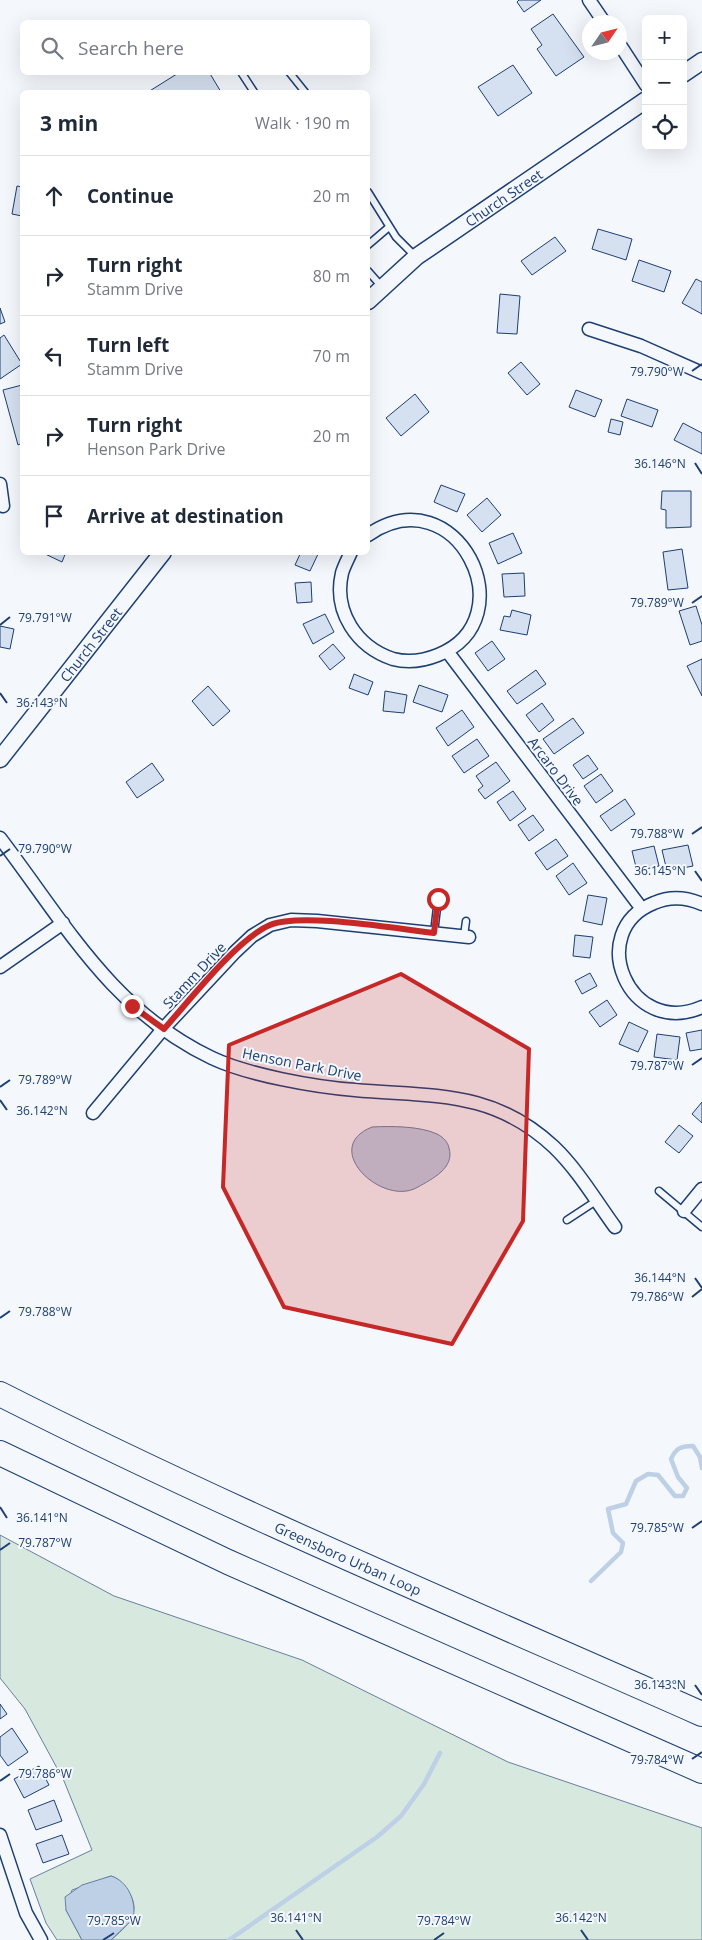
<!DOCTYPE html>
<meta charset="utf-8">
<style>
body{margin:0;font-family:"Open Sans",sans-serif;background:#f6f6f7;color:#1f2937}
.controls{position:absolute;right:15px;top:15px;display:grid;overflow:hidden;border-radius:8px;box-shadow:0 5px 20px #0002}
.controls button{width:45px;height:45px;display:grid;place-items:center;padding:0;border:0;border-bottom:1px solid #e0e1e3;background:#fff;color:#1f2937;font:25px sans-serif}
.compass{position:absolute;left:582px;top:15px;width:45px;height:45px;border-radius:50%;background:#fff;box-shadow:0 5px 20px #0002;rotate:55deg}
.stop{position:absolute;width:15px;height:15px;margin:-11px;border:4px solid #c62828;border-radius:50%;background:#fff}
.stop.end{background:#c62828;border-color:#fff;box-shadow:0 1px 5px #0008}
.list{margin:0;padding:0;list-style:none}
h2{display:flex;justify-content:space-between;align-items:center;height:65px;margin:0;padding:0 20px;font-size:21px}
h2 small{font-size:16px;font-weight:400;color:#747a83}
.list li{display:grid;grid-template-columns:32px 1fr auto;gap:15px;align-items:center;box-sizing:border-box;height:80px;padding:0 20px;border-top:1px solid #e0e1e3}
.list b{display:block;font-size:19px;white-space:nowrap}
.list p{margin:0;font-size:16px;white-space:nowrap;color:#747a83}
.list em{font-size:16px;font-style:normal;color:#747a83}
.icon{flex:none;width:28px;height:28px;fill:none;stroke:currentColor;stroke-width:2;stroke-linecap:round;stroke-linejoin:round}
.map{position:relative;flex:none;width:702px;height:1940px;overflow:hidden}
.search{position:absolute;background:#fff;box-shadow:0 5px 20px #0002;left:20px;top:20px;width:350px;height:55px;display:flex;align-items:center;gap:12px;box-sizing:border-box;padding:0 18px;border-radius:8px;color:#747a83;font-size:19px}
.panel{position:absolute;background:#fff;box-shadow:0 5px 20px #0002;left:20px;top:90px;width:350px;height:465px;border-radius:8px}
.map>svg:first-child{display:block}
.green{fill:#d7e8df;stroke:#687fa3}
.water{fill:#bed0e5;stroke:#687fa3}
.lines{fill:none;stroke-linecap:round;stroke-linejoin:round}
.stream{stroke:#bed0e5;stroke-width:4.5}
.building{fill:#d5e0f0;stroke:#1d3f73}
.service-casing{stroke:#1d3f73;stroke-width:9}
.minor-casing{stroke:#1d3f73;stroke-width:15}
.tertiary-casing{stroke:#1d3f73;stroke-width:19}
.motorway-casing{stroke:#1d3f73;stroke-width:26}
.service{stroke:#f4f7fb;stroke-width:6}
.minor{stroke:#f4f7fb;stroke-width:12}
.tertiary{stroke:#f4f7fb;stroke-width:16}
.motorway{stroke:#f4f7fb;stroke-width:24}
.route{stroke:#c62828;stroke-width:6}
.marked{fill:#c62828;fill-opacity:0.2;stroke:#c62828;stroke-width:4;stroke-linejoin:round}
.ticks{fill:none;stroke:#1d3f73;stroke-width:2}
.labels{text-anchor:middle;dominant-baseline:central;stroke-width:4;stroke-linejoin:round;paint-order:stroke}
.street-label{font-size:14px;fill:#1d3f73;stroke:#f4f7fb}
.ticks-label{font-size:12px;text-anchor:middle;fill:#1d3f73;stroke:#f4f7fb;stroke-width:4;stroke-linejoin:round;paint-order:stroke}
</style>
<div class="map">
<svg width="702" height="1940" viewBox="0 0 702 1940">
<rect width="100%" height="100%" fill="#f4f7fb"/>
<path class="green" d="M0 1535 114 1596 302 1660 508 1762 702 1828V1940H111C127 1926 143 1913 128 1891 123 1884 120 1879 111 1876L72 1890 66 1910 82 1940H57L46 1923 30 1879 92 1850 64 1781 25 1709 0 1678Z"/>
<path class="water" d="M372 1127C391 1126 420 1126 437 1134 443 1137 448 1142 449 1148 455 1168 432 1179 418 1187 383 1208 319 1148 372 1127Z
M111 1876C128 1881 137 1902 133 1919L111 1940H82L66 1910 65 1897 82 1885Z"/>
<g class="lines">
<path class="stream" d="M591 1581 621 1552 623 1543 613 1533 608 1509 626 1504 636 1481 648 1474 658 1475 675 1496H683L687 1488 678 1477 671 1459C676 1448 681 1446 693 1446L700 1457 702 1468
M229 1940 377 1837 401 1816 424 1784 440 1753"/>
</g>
<path class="building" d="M519 0H541L524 12 517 2Z
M553 14 584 57 556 76 537 49 542 45 531 29Z
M513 65 532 93 498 116 478 87Z
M180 72H209L221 92H148Z
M17 186 22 187V216L12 214Z
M598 229 632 239 626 260 592 249Z
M555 237 566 251 532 275 521 261Z
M639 260 671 271 664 292 632 281Z
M696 279 702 282V314L682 303Z
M500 294 520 296 517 334 497 333Z
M0 308 5 322 0 324Z
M4 335 22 364 0 379V338Z
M521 362 540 384 527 395 508 373Z
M22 385V443L18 445 3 390Z
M576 390 602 400 595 417 569 407Z
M415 394 429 412 401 436 386 418Z
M627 399 658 410 652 427 621 416Z
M611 419 623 422 620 435 608 432Z
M683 423 702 433V454L674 440Z
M441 485 465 494 457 512 434 502Z
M662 491H691V527L666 528V510L661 509Z
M487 498 501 515 482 532 467 515Z
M513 533 522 553 498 564 489 543Z
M682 549 688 588 668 590 663 552Z
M41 552H66L62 562Z
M301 552H319L310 571 295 565Z
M524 573 525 596 504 597 502 574Z
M311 582 312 602 297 603 295 583Z
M696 606 702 625V641L690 645 679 611Z
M512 610 531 615 527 635 500 630 504 616 510 617Z
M325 614 334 632 313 644 303 624Z
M0 626 14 629 10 649 0 647Z
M492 641 505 659 488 671 475 653Z
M333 644 345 658 330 670 319 656Z
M702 659V696L687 666Z
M536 670 546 684 517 704 507 691Z
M354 674 373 682 368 695 349 688Z
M419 685 448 695 442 712 413 702Z
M208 686 230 711 213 726 192 701Z
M385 691 407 695 404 713 383 711Z
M542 703 554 720 539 732 526 715Z
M462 710 474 727 448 746 436 728Z
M573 718 584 733 554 754 543 739Z
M477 739 489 756 464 773 452 756Z
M588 755 598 769 583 779 573 765Z
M496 762 510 781 485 799 478 790 483 786 476 776Z
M152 763 164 780 137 798 126 782Z
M601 774 613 791 596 803 584 786Z
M513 791 526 809 510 821 497 802Z
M625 799 635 814 611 831 600 816Z
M533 815 544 830 529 841 518 825Z
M556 839 568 856 547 870 535 853Z
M688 845 693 866 667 871 662 850Z
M654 846 659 866 637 871 632 851Z
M573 863 587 883 569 895 556 876Z
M588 895 607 898 602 925 583 921Z
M575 935 593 937 590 958 573 956Z
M590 973 597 986 582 994 575 981Z
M607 1000 617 1015 600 1027 589 1012Z
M629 1022 648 1031 638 1052 619 1044Z
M702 1030V1049L690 1051 686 1033Z
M657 1034 680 1037 677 1060 654 1057Z
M702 1102V1123L692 1114Z
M679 1125 693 1136 679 1153 665 1142Z
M0 1704 7 1714 0 1719Z
M12 1728 28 1752 8 1766 0 1755V1737Z
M39 1766 49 1785 24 1798 14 1779Z
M54 1800 62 1821 36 1830 28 1810Z
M62 1835 69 1854 43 1863 36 1844Z"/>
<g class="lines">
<g class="service-casing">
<path id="service" d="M241 72 254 92
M289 72 305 92
M368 192 396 237 416 257
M368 245 389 227
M368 271 382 287
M434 933 438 899
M464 936 466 921
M659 1191 702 1227
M567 1220 596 1201"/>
</g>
<g class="minor-casing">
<path id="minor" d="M589 0 604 22
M620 45 646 85
M589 329 641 346 702 373
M0 484 3 506
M351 552C348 559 344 566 342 573 333 612 357 647 393 659 408 663 423 661 438 655 528 619 457 474 368 535
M447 651 642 909
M0 838C65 923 111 1010 212 1058 248 1075 315 1087 355 1090 432 1097 492 1089 554 1147 578 1170 596 1201 615 1227
M702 904C686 897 670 896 654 903 584 931 629 1039 702 1007
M0 967 63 923
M93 1113 163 1029 235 952 252 936 270 925 291 920 317 921 469 937
M684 1211 702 1189
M0 1835 26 1913 41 1940"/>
</g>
<g class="tertiary-casing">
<g id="tertiary">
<path d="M683 74 702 61"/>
<path id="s1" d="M368 301 416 257 646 100"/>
<path id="s2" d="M0 759 163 552"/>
</g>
</g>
<g class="motorway-casing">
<g id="motorway">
<path id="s3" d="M0 1394C229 1510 467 1610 702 1714"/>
<path d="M0 1453 228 1562 702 1771"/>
</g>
</g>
<use href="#service" class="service"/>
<use href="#minor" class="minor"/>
<use href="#tertiary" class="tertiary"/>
<use href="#motorway" class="motorway"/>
</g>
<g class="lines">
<path class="route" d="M132 1006 164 1029C189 1001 237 939 270 925 301 912 397 929 434 933L438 899"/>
</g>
<path class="marked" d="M401 974 529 1049 523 1221 452 1344 284 1307 223 1187 229 1045Z"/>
<path class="ticks" d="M692 371 702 364M695 463 702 474M692 603 702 596M0 625 10 617M0 693 7 703M692 834 702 827M0 856 10 849M695 871 702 881M692 1065 702 1058M0 1087 10 1080M0 1100 7 1110M695 1278 702 1288M692 1297 702 1289M0 1318 10 1311M0 1507 7 1518M692 1528 702 1521M0 1550 10 1543M695 1685 702 1695M692 1759 702 1752M0 1781 10 1774M296 1930 303 1940M581 1930 588 1940M103 1940 114 1933M434 1940 444 1933"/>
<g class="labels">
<g class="street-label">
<text stroke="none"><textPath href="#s1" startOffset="171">Church Street</textPath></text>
<text stroke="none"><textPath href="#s2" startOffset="146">Church Street</textPath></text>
<text transform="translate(556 771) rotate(53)">Arcaro Drive</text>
<text transform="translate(194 975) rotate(-47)">Stamm Drive</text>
<text transform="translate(302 1064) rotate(11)">Henson Park Drive</text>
<text stroke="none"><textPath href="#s3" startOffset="385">Greensboro Urban Loop</textPath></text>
</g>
</g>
<g class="ticks-label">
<text x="657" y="376">79.790°W</text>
<text x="660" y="468">36.146°N</text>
<text x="657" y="607">79.789°W</text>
<text x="45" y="622">79.791°W</text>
<text x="42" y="707">36.143°N</text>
<text x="657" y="838">79.788°W</text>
<text x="45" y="853">79.790°W</text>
<text x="660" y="875">36.145°N</text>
<text x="657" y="1070">79.787°W</text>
<text x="45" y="1084">79.789°W</text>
<text x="42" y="1115">36.142°N</text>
<text x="660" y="1282">36.144°N</text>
<text x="657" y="1301">79.786°W</text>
<text x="45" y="1316">79.788°W</text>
<text x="42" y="1522">36.141°N</text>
<text x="657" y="1532">79.785°W</text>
<text x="45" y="1547">79.787°W</text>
<text x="660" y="1689">36.143°N</text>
<text x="657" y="1764">79.784°W</text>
<text x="45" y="1778">79.786°W</text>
<text x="296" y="1922">36.141°N</text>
<text x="581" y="1922">36.142°N</text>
<text x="114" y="1925">79.785°W</text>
<text x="444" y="1925">79.784°W</text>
</g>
</svg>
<div class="controls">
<button>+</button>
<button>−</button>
<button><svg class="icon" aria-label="locate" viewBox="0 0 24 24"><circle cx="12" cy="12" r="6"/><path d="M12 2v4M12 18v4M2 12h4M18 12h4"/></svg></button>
</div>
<svg class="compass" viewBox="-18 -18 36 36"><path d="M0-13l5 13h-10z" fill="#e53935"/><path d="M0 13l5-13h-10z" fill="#747a83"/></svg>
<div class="stop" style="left:438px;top:899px"></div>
<div class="stop end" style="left:132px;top:1006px"></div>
<div class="search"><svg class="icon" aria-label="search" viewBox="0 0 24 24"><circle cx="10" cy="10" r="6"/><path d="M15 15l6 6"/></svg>Search here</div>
<section class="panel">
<h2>3 min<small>Walk · 190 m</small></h2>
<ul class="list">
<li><svg class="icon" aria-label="ahead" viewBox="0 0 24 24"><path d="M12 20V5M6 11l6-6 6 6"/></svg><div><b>Continue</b></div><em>20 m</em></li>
<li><svg class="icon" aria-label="right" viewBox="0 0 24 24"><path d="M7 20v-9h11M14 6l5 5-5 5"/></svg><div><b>Turn right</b><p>Stamm Drive</p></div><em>80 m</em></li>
<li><svg class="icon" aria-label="left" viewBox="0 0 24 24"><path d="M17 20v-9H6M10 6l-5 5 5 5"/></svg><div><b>Turn left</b><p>Stamm Drive</p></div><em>70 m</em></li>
<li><svg class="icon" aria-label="right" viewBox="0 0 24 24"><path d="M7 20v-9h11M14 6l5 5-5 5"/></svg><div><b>Turn right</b><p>Henson Park Drive</p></div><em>20 m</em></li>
<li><svg class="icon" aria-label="arrive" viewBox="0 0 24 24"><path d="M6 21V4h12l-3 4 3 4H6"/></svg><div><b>Arrive at destination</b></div></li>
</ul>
</section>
</div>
